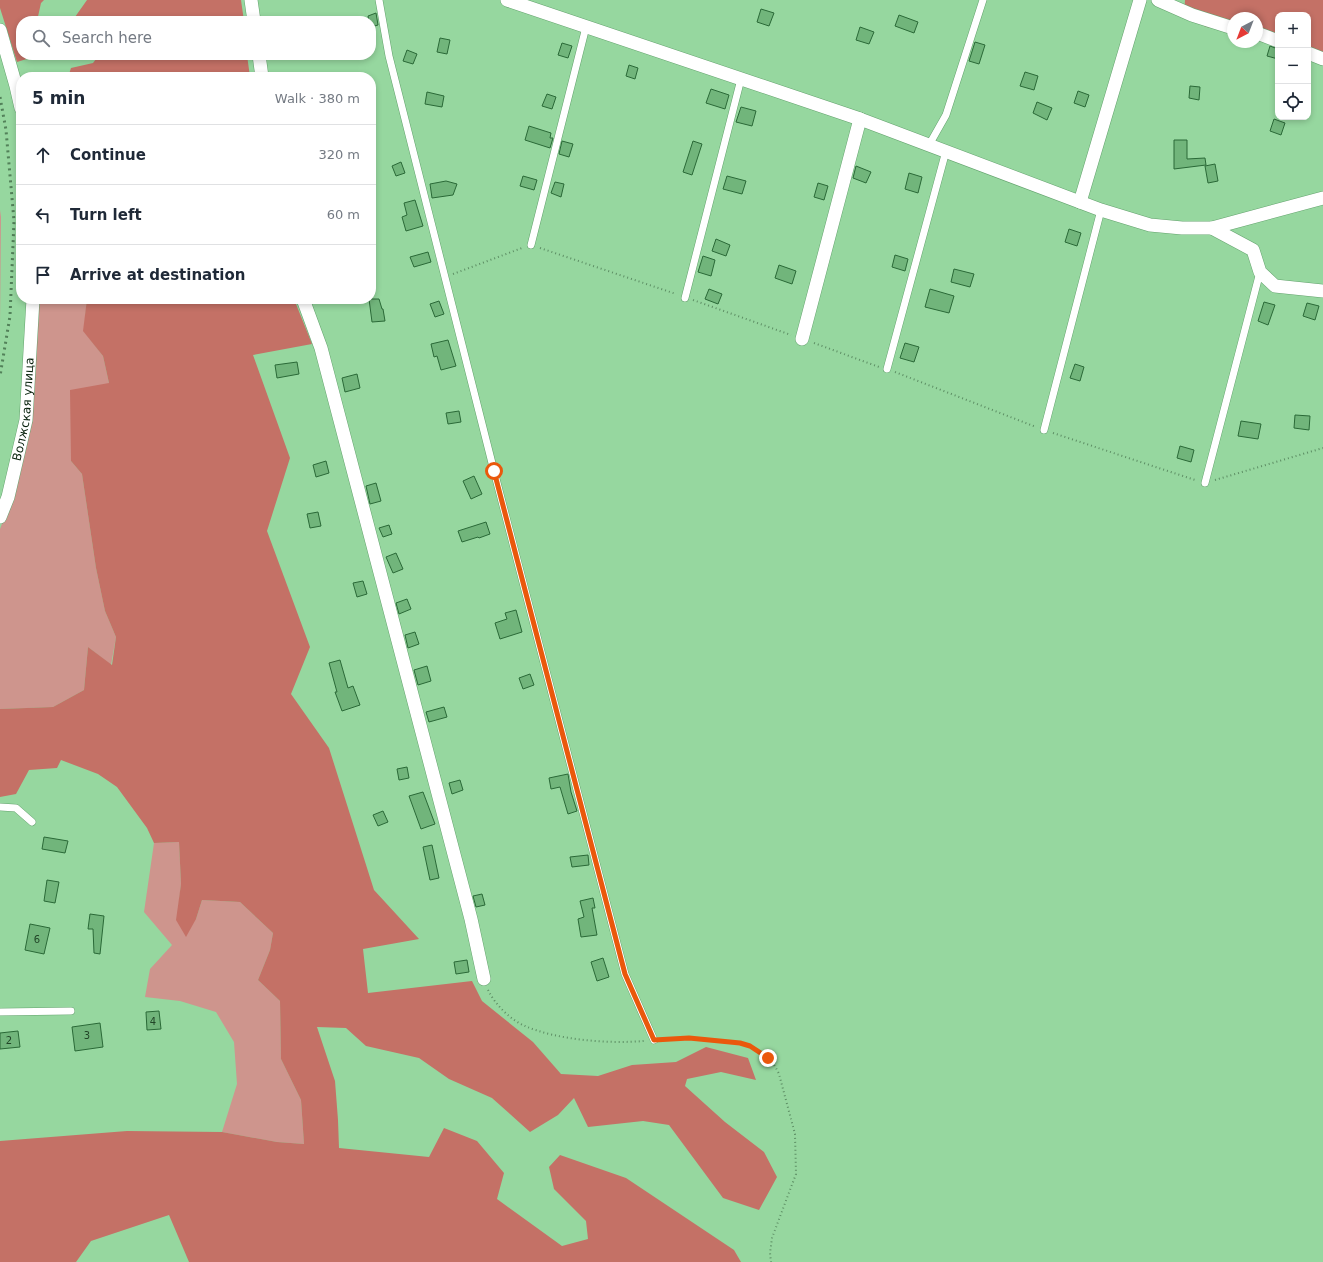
<!DOCTYPE html>
<meta charset="utf-8">
<style>
body{margin:0;font-family:"DejaVu Sans",sans-serif;background:#f6f6f7;color:#1f2937}
.controls{position:absolute;right:12px;top:12px;display:grid;overflow:hidden;border-radius:8px;box-shadow:0 2px 6px #0003}
.controls button{width:36px;height:36px;display:grid;place-items:center;padding:0;border:0;border-bottom:1px solid #e0e1e3;background:#fff;color:#1f2937;font:20px sans-serif}
.compass{position:absolute;left:1227px;top:12px;width:36px;height:36px;border-radius:50%;background:#fff;box-shadow:0 2px 6px #0003;rotate:222deg}
.stop{position:absolute;width:12px;height:12px;margin:-9px;border:3px solid #ea580c;border-radius:50%;background:#fff}
.stop.end{background:#ea580c;border-color:#fff;box-shadow:0 1px 4px #0008}
.list{margin:0;padding:0;list-style:none}
h2{display:flex;justify-content:space-between;align-items:center;height:52px;margin:0;padding:0 16px;font-size:17px}
h2 small{font-size:13px;font-weight:400;color:#747a83}
.list li{display:grid;grid-template-columns:26px 1fr auto;gap:12px;align-items:center;box-sizing:border-box;height:60px;padding:0 16px;border-top:1px solid #e0e1e3}
.list b{display:block;font-size:15px;white-space:nowrap}
.list em{font-size:13px;font-style:normal;color:#747a83}
.icon{flex:none;width:22px;height:22px;fill:none;stroke:currentColor;stroke-width:2;stroke-linecap:round;stroke-linejoin:round}
.map{position:relative;flex:none;width:1323px;height:1262px;overflow:hidden}
.search{position:absolute;background:#fff;box-shadow:0 2px 6px #0003;left:16px;top:16px;width:360px;height:44px;display:flex;align-items:center;gap:10px;box-sizing:border-box;padding:0 14px;border-radius:16px;color:#747a83;font-size:15px}
.panel{position:absolute;background:#fff;box-shadow:0 2px 6px #0003;left:16px;top:72px;width:360px;height:232px;border-radius:16px}
.map>svg:first-child{display:block}
.green{fill:#ce958d}
.forest{fill:#c47166}
.building{fill:#71b57b;stroke:#2a6937}
.lines{fill:none;stroke-linecap:round;stroke-linejoin:round}
.service-casing{stroke:#63a26d;stroke-width:8}
.minor-casing{stroke:#63a26d;stroke-width:14}
.path{stroke:#5d8e64;stroke-width:2;stroke-dasharray:1 3;stroke-linecap:butt}
.service{stroke:#fff;stroke-width:7}
.minor{stroke:#fff;stroke-width:13}
.rail{stroke:#528159;stroke-width:3;stroke-dasharray:2 4;stroke-linecap:butt}
.route{stroke:#ea580c;stroke-width:5}
.labels{text-anchor:middle;dominant-baseline:central;stroke-width:3;stroke-linejoin:round;paint-order:stroke}
.number-label{font-size:10px;fill:#214527}
.street-label{font-size:12px;fill:#06200b;stroke:#a3e4ab}
</style>
<div class="map">
<svg width="1323" height="1262" viewBox="0 0 1323 1262">
<rect width="100%" height="100%" fill="#96d79f"/>
<path class="green" d="M0 210 1 217 0 324Z
M39 299H87L84 331 103 356 109 383 71 461 82 474 96 568 105 611 116 637 111 665 88 647 84 690 53 707 0 709V529L13 495Z
M179 842 181 884 177 920 196 919 202 900 240 902 273 933 270 950 258 980 280 1001 281 1059 301 1100 304 1144 277 1142 222 1132 237 1084 234 1042 216 1012 180 1001 145 997 150 969 172 945 144 912 154 843Z"/>
<path class="forest" d="M0 0H44L41 3 37 21H21V55H33V57L17 62 0 8Z
M87 0H241L244 21H75V17Z
M1185 0H1323V65L1308 58V15H1278V45L1257 38V18H1233V31L1206 27 1184 14Z
M99 55H247L250 77H68L71 68 93 63Z
M87 299H294L312 344 253 355 290 458 267 531 310 647 291 694 329 748 374 890 419 939 363 949 368 993 472 981 482 1001 533 1042 561 1074 598 1076 632 1065 676 1062 706 1047 748 1058 756 1080 721 1072 687 1079 685 1086 725 1122 764 1152 777 1177 759 1210 723 1198 669 1125 643 1121 588 1127 574 1098 558 1115 530 1132 492 1098 449 1079 419 1058 366 1046 346 1028 317 1027 335 1081 338 1120 339 1148 429 1157 444 1128 477 1141 504 1173 497 1199 562 1246 588 1239 586 1221 554 1189 549 1167 560 1155 626 1178 734 1250 741 1262H189L169 1215 91 1241 76 1262H0V1141L127 1131 222 1132 277 1142 304 1144 301 1100 281 1059 280 1001 258 980 270 950 273 933 240 902 202 900 196 919 186 937 176 920 181 884 179 842 154 843 147 828 117 787 98 774 61 760 57 768 29 770 16 794 0 797V709L53 707 84 690 88 647 112 665 116 637 105 611 96 568 82 474 71 461 70 390 109 383 103 356 83 331Z"/>
<path class="building" d="M761 9 774 13 769 26 757 22Z
M376 13 378 25 371 27V21H369L368 16Z
M899 15 918 22 914 33 895 26Z
M860 27 874 32 869 44 856 40Z
M440 38 450 40 447 54 437 52Z
M975 42 985 45 979 64 969 61Z
M562 43 572 46 568 58 558 55Z
M1270 46 1278 49V59L1267 56Z
M407 50 417 54 413 64 403 61Z
M629 65 638 68 635 79 626 76Z
M1025 72 1038 76 1034 90 1020 86Z
M1190 86 1200 87 1199 100 1189 98Z
M711 89 729 95 725 109 706 103Z
M1078 91 1089 95 1085 107 1074 103Z
M427 92 444 96 442 107 425 104Z
M547 94 556 97 552 109 542 106Z
M1037 102 1052 108 1047 120 1033 113Z
M741 107 756 111 752 126 736 122Z
M1274 119 1285 123 1281 135 1270 131Z
M529 126 551 133 550 138H553L550 148 525 140Z
M1174 140H1187V159L1205 158 1206 165 1174 169Z
M562 141 573 144 569 157 559 154Z
M693 141 702 144 692 175 683 172Z
M401 162 405 173 396 176 392 166Z
M1215 164 1218 181 1208 183 1205 166Z
M856 166 871 172 866 183 853 178Z
M909 173 922 177 918 193 905 189Z
M523 176 537 180 534 190 520 186Z
M727 176 746 181 742 194 723 189Z
M446 181 457 184 453 195 432 198 430 184Z
M555 182 564 184 561 197 551 193Z
M818 183 828 186 824 200 814 197Z
M415 200 423 226 406 231 402 217 407 215 404 203Z
M1069 229 1081 233 1077 246 1065 242Z
M716 239 730 245 726 256 712 251Z
M428 252 431 262 414 267 410 257Z
M895 255 908 259 905 271 892 267Z
M703 256 715 260 711 276 698 272Z
M779 265 796 271 792 284 775 278Z
M954 269 974 274 970 287 951 282Z
M709 289 722 294 718 304 705 299Z
M930 289 954 296 949 313 925 307Z
M369 299H379L382 309H383L385 321 372 322Z
M439 301 444 314 435 317 430 304Z
M1264 302 1275 305 1268 325 1258 321Z
M1307 303 1319 306 1315 320 1303 316Z
M448 340 456 366 441 370 437 356 434 357 431 344Z
M905 343 919 347 914 362 900 358Z
M297 362 299 374 277 378 275 365Z
M1075 364 1084 367 1080 381 1070 378Z
M357 374 360 388 345 392 342 378Z
M459 411 461 422 448 424 446 413Z
M1295 415 1310 416 1309 430 1294 428Z
M1241 421 1261 424 1258 439 1238 436Z
M1180 446 1194 450 1191 462 1177 458Z
M326 461 329 473 316 477 313 465Z
M474 476 482 494 471 499 463 481Z
M376 483 381 501 370 504 366 486Z
M318 512 321 526 310 528 307 514Z
M486 522 490 534 479 538 478 537 462 542 458 531Z
M389 525 392 534 383 537 379 528Z
M396 553 403 569 393 573 386 557Z
M363 581 367 594 357 597 353 583Z
M407 599 411 609 399 614 396 603Z
M516 610 522 632 500 639 495 623 507 619 505 613Z
M415 632 419 644 408 648 405 635Z
M340 660 348 688 353 686 360 705 342 711 335 692H337L329 663Z
M427 666 431 681 418 685 414 670Z
M530 674 534 685 523 689 519 678Z
M444 707 447 717 429 722 426 712Z
M407 767 409 778 399 780 397 769Z
M568 774 571 792 577 811 568 814 560 787 551 789 549 778Z
M460 780 463 790 452 794 449 783Z
M423 792 435 824 421 829 409 796Z
M383 811 388 822 378 826 373 815Z
M44 837 68 841 65 853 42 849Z
M432 845 439 878 430 880 423 847Z
M588 855 589 865 572 867 570 857Z
M47 880 59 882 55 903 44 901Z
M482 894 485 905 476 907 473 896Z
M593 898 595 908H592L597 935 581 937 578 919 584 917 580 901Z
M90 914 104 916 100 954 94 953 93 929H88Z
M30 924 50 928 44 954 25 950Z
M603 958 609 977 597 981 591 962Z
M467 960 469 972 456 974 454 962Z
M159 1011 161 1029 147 1030 146 1012Z
M100 1023 103 1047 75 1051 72 1027Z
M18 1031 20 1047 0 1049V1033Z"/>
<g class="lines">
<g class="service-casing">
<path id="service" d="M379 0 389 56 494 471 625 974 654 1040
M929 145 946 115 983 0
M531 245 586 27
M685 298 741 79
M887 369 946 151
M1044 430 1101 210
M1205 483 1260 272
M0 807 16 808 32 822
M0 1012 71 1011"/>
</g>
<g class="minor-casing">
<g id="minor">
<path d="M251 0 254 21"/>
<path d="M507 0 860 119 1101 210 1150 225 1182 228H1212L1323 198"/>
<path d="M1158 0 1192 15 1233 28"/>
<path d="M0 30 16 86 21 108"/>
<path d="M1257 33 1278 41"/>
<path d="M1308 53 1323 59"/>
<path d="M259 55 262 77"/>
<path d="M1080 202 1140 0"/>
<path d="M1212 228 1253 250 1260 272 1275 286 1323 291"/>
<path d="M303 299 321 348 471 919 484 979"/>
<path d="M802 339 860 119"/>
<path id="s1" d="M0 517 8 497 26 420 33 299"/>
</g>
</g>
<path class="path" d="M540 248 676 294
M453 274 522 248
M693 300 791 335
M814 343 879 367
M895 372 1036 427
M1053 433 1195 480
M1215 480 1323 448
M488 990C495 1004 509 1019 525 1026 557 1040 609 1044 644 1041
M662 1040C671 1039 681 1037 690 1038 699 1038 708 1039 718 1040 744 1043 767 1047 779 1074L795 1134 796 1174 772 1238 770 1253 771 1262"/>
<use href="#service" class="service"/>
<use href="#minor" class="minor"/>
<path class="rail" d="M0 97 6 130 14 221 10 316 0 376"/>
</g>
<g class="lines">
<path class="route" d="M494 471 625 974 654 1040 689 1038 740 1043 750 1046 768 1058"/>
</g>
<g class="labels">
<g class="number-label">
<text x="37" y="939">6</text>
<text x="153" y="1021">4</text>
<text x="87" y="1035">3</text>
<text x="9" y="1040">2</text>
</g>
<g class="street-label">
<text stroke="none"><textPath href="#s1" startOffset="111">Волжская улица</textPath></text>
</g>
</g>
</svg>
<div class="controls">
<button>+</button>
<button>−</button>
<button><svg class="icon" aria-label="locate" viewBox="0 0 24 24"><circle cx="12" cy="12" r="6"/><path d="M12 2v4M12 18v4M2 12h4M18 12h4"/></svg></button>
</div>
<svg class="compass" viewBox="-18 -18 36 36"><path d="M0-13l5 13h-10z" fill="#e53935"/><path d="M0 13l5-13h-10z" fill="#747a83"/></svg>
<div class="stop" style="left:494px;top:471px"></div>
<div class="stop end" style="left:768px;top:1058px"></div>
<div class="search"><svg class="icon" aria-label="search" viewBox="0 0 24 24"><circle cx="10" cy="10" r="6"/><path d="M15 15l6 6"/></svg>Search here</div>
<section class="panel">
<h2>5 min<small>Walk · 380 m</small></h2>
<ul class="list">
<li><svg class="icon" aria-label="ahead" viewBox="0 0 24 24"><path d="M12 20V5M6 11l6-6 6 6"/></svg><div><b>Continue</b></div><em>320 m</em></li>
<li><svg class="icon" aria-label="left" viewBox="0 0 24 24"><path d="M17 20v-9H6M10 6l-5 5 5 5"/></svg><div><b>Turn left</b></div><em>60 m</em></li>
<li><svg class="icon" aria-label="arrive" viewBox="0 0 24 24"><path d="M6 21V4h12l-3 4 3 4H6"/></svg><div><b>Arrive at destination</b></div></li>
</ul>
</section>
</div>
